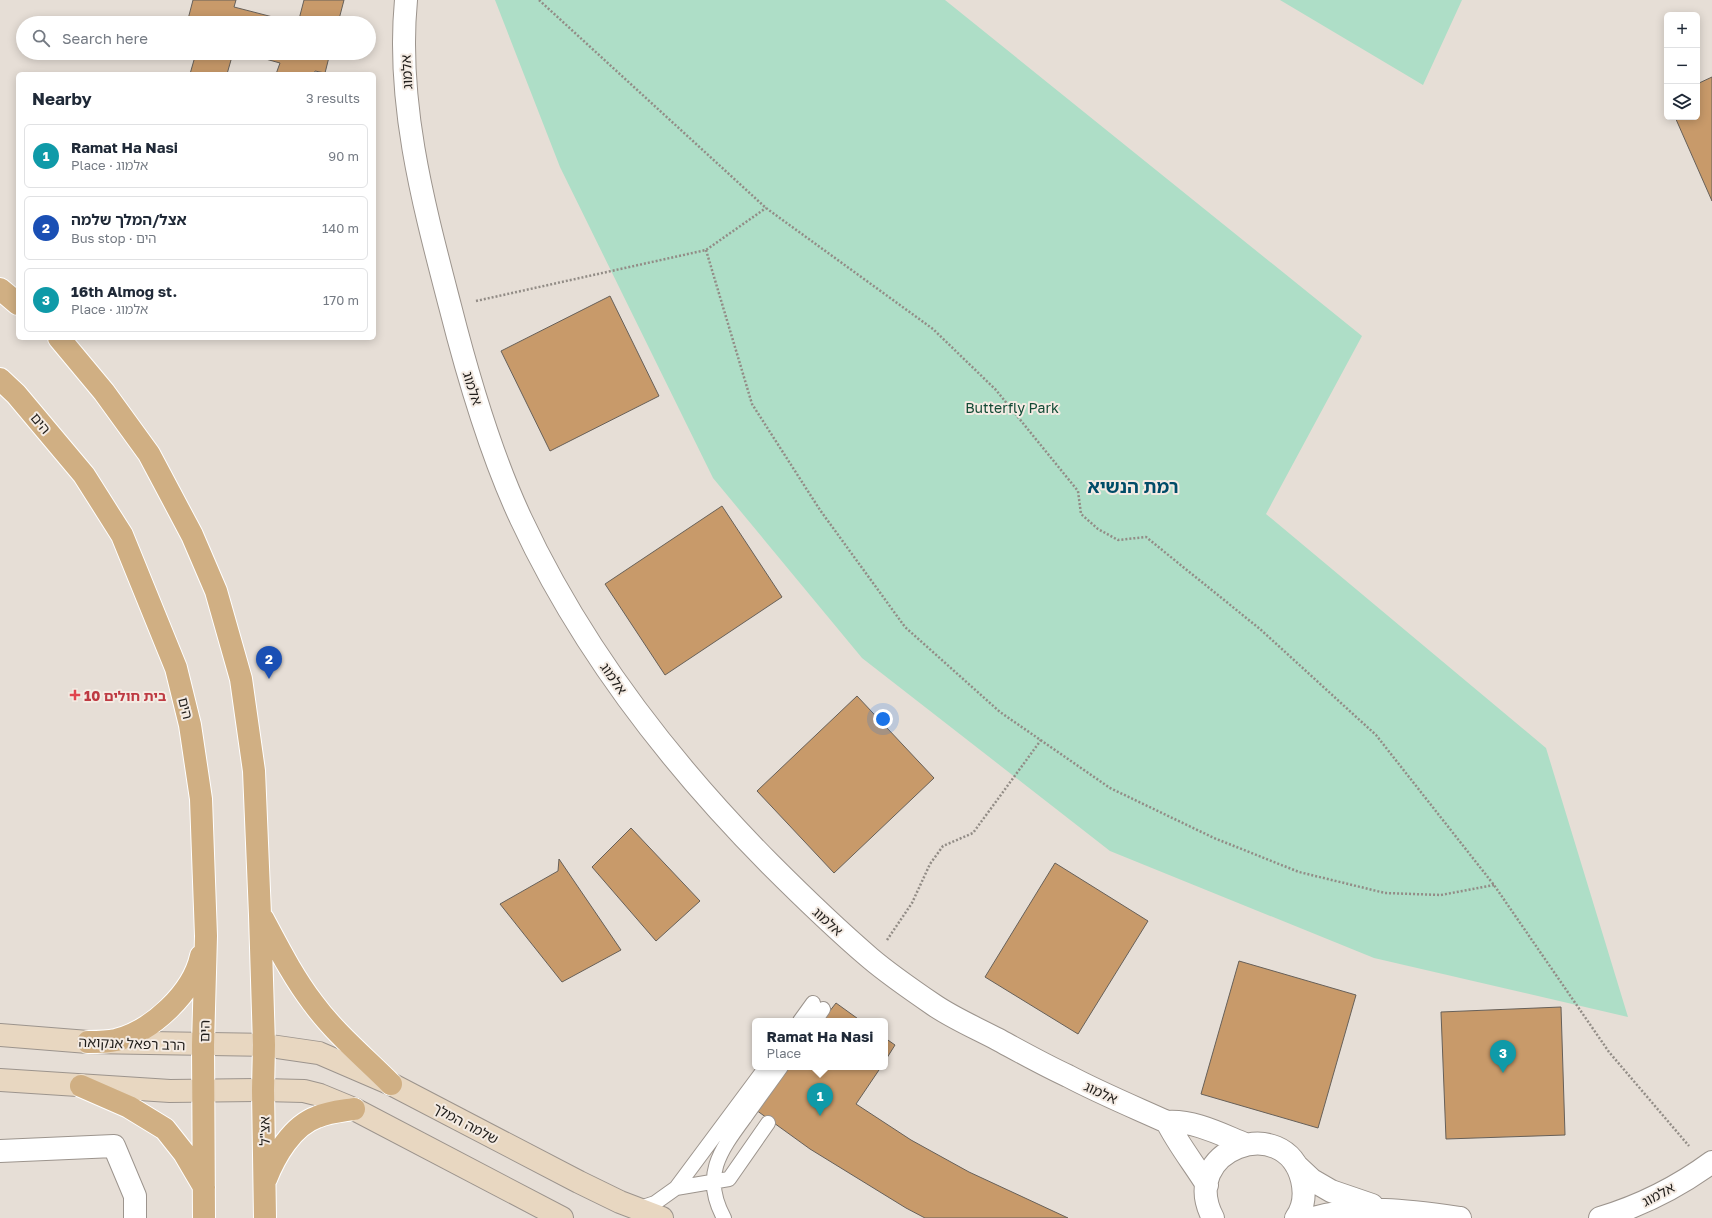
<!DOCTYPE html>
<meta charset="utf-8">
<style>
body{margin:0;font-family:"Golos Text","Noto Sans Hebrew",sans-serif;background:#f2f2f3;color:#1f2937}
.controls{position:absolute;right:12px;top:12px;display:grid;overflow:hidden;border-radius:6px;box-shadow:0 2px 10px #0003}
.controls button{width:36px;height:36px;display:grid;place-items:center;padding:0;border:0;border-bottom:1px solid #e0e1e3;background:#fff;color:#1f2937;font:20px sans-serif}
.you{position:absolute;left:883px;top:719px;width:14px;height:14px;margin:-10px;border:3px solid #fff;border-radius:50%;background:#1a73e8;box-shadow:0 0 0 6px #1a73e833}
.badge{display:grid;place-items:center;width:26px;height:26px;border-radius:50%;background:#ea580c;color:#fff;font-size:13px;font-weight:700}
.pin{position:absolute;translate:-50% -33px;filter:drop-shadow(0 1px 2px #0008)}
.pin::after{content:'';position:absolute;top:21px;width:14px;height:12px;background:inherit;clip-path:polygon(0 0,100% 0,50% 100%)}
.popup{position:absolute;left:752px;top:1018px;width:136px;height:52px;box-sizing:border-box;display:grid;place-content:center;border-radius:6px;background:#fff;filter:drop-shadow(0 1px 3px #0005);font-size:13px;white-space:nowrap;color:#747a83}
.popup b{font-size:15px;color:#1f2937}
.popup::after{content:'';position:absolute;left:50%;top:100%;margin-left:-8px;border:8px solid transparent;border-top-color:#fff}
.list{margin:0;padding:0;list-style:none}
h2{display:flex;justify-content:space-between;align-items:center;height:52px;margin:0;padding:0 16px;font-size:17px}
h2 small{font-size:13px;font-weight:400;color:#747a83}
.list li{display:grid;grid-template-columns:26px 1fr auto;gap:12px;align-items:center;box-sizing:border-box;height:64px;margin:0 8px 8px;padding:0 8px;border:1px solid #e0e1e3;border-radius:6px}
.list b{display:block;font-size:15px;white-space:nowrap}
.list p{margin:0;font-size:13px;white-space:nowrap;color:#747a83}
.list em{font-size:13px;font-style:normal;color:#747a83}
.icon{flex:none;width:22px;height:22px;fill:none;stroke:currentColor;stroke-width:2;stroke-linecap:round;stroke-linejoin:round}
.map{position:relative;flex:none;width:1712px;height:1218px;overflow:hidden}
.search{position:absolute;background:#fff;box-shadow:0 2px 10px #0003;left:16px;top:16px;width:360px;height:44px;display:flex;align-items:center;gap:10px;box-sizing:border-box;padding:0 14px;border-radius:22px;color:#747a83;font-size:15px}
.panel{position:absolute;background:#fff;box-shadow:0 2px 10px #0003;left:16px;top:72px;width:360px;height:268px;border-radius:6px}
.map>svg:first-child{display:block}
.green{fill:#aedec7}
.building{fill:#c89a6a;stroke:#676059}
.lines{fill:none;stroke-linecap:round;stroke-linejoin:round}
.lane-casing{stroke:#9c948d;stroke-width:16}
.street-casing{stroke:#9c948d;stroke-width:24}
.secondary-casing{stroke:#9c948d;stroke-width:24}
.primary-casing{stroke:#fff;stroke-width:24}
.path{stroke:#928c86;stroke-width:2.5;stroke-dasharray:2 2;stroke-linecap:butt}
.lane{stroke:#fff;stroke-width:14}
.street{stroke:#fff;stroke-width:22}
.secondary{stroke:#e8d7c1;stroke-width:22}
.primary{stroke:#d0af83;stroke-width:22}
.health-dot{fill:#e0444e;stroke:#f4ebe3;stroke-width:1.5}
.labels{text-anchor:middle;dominant-baseline:central;stroke-width:4;stroke-linejoin:round;paint-order:stroke}
.street-label{font-size:14px;fill:#211e1b;stroke:#f4ebe3}
.park-label{font-size:14px;fill:#124a35;stroke:#f4ebe3}
.health-label{font-size:14px;font-weight:bold;fill:#be3a42;stroke:#f4ebe3;text-anchor:start}
.district-label{font-size:18px;font-weight:bold;fill:#004c68;stroke:#f4ebe3}
</style>
<div class="map">
<svg width="1712" height="1218" viewBox="0 0 1712 1218">
<rect width="100%" height="100%" fill="#e6ded6"/>
<path class="green" d="M495 0H945L1362 336 1266 514 1546 748 1628 1017 1374 958 1110 851 862 658 713 478 560 167Z
M1280 0H1462L1423 85Z"/>
<path class="building" d="M193 0H236L234 7 296 23H187Z
M304 0H344L338 23H298Z
M196 53H233L227 74H190Z
M244 53H330L325 73 315 71 314 74H276L280 63Z
M1712 77V201L1675 117H1697V84Z
M610 296 659 396 550 451 501 351Z
M722 506 782 597 665 675 605 584Z
M857 696 934 778 834 873 757 791Z
M631 828 700 901 656 941 592 867Z
M559 859 621 950 562 982 500 904 558 871Z
M1055 863 1148 921 1078 1034 985 977Z
M1239 961 1356 995 1318 1128 1201 1094Z
M836 1003 861 1021H822Z
M1561 1007 1565 1135 1446 1139 1441 1012Z
M885 1038 895 1045 885 1061Z
M788 1067H881L856 1104 911 1140 969 1172 1068 1218H925L906 1208 810 1149 756 1110Z"/>
<g class="lines">
<g class="lane-casing">
<path id="lane" d="M800 1021 813 1003
M815 1021 823 1009
M676 1188 729 1179 768 1123
M637 1209 655 1203 676 1188 766 1067
M724 1218C701 1176 720 1151 745 1117 757 1100 769 1084 781 1067"/>
</g>
<g class="street-casing">
<path id="street" d="M406 0C396 104 424 206 450 306 468 377 490 453 521 519 581 648 670 763 770 864 802 896 835 928 870 958 890 975 912 990 934 1005 953 1018 976 1028 997 1039 1021 1052 1044 1065 1068 1076 1100 1093 1134 1107 1167 1122 1193 1120 1220 1134 1245 1144
M1167 1122C1178 1144 1194 1164 1207 1185
M0 1151 114 1146 135 1196V1218
M1296 1165 1312 1180 1331 1191 1372 1205
M1213 1218C1177 1150 1285 1111 1302 1180 1305 1193 1304 1207 1296 1218
M1313 1218C1363 1204 1410 1211 1460 1218
M1600 1218C1640 1206 1678 1187 1712 1162"/>
</g>
<g class="secondary-casing">
<path id="secondary" d="M0 1035 88 1042 264 1045 319 1053 391 1084 579 1182 620 1202 662 1218
M0 1080 170 1091 263 1090 304 1091 320 1095 354 1109 562 1218"/>
</g>
<g class="primary-casing">
<path id="primary" d="M0 289 18 304
M59 338 104 392 149 454 192 535 216 591 241 679 254 771 260 915 264 1045 263 1090 265 1218
M0 379 16 394 84 475 122 535 176 668 190 725 201 799 206 936 203 1045 204 1218
M263 919C278 947 293 977 313 1003 335 1033 365 1058 391 1084
M88 1042C97 1042 107 1042 116 1040 152 1031 193 993 201 956
M81 1086 129 1107 165 1129 184 1153 204 1187
M266 1179C275 1156 292 1126 317 1117 329 1112 342 1111 354 1109"/>
</g>
<path class="path" d="M539 0 766 208 933 329 996 390 1078 491 1081 514 1098 529 1118 540 1146 537 1260 629 1376 735 1494 885 1609 1052 1689 1146
M706 250 752 404 820 510 905 627 1000 712 1110 788 1214 838 1299 872 1385 893 1441 895 1494 885
M476 301 706 250 766 208
M887 940 912 903 930 864 943 846 973 833 1041 740"/>
<use href="#lane" class="lane"/>
<use href="#street" class="street"/>
<use href="#secondary" class="secondary"/>
<use href="#primary" class="primary"/>
</g>
<path class="health-dot" d="M73 689h4v4h4v4h-4v4h-4v-4h-4v-4h4z"/>
<g class="labels">
<g class="street-label">
<text transform="translate(406 72) rotate(-93)">אלמוג</text>
<text transform="translate(473 388) rotate(72)">אלמוג</text>
<text transform="translate(41 423) rotate(50)">הים</text>
<text transform="translate(614 678) rotate(55)">אלמוג</text>
<text transform="translate(186 708) rotate(76)">הים</text>
<text transform="translate(828 921) rotate(42)">אלמוג</text>
<text transform="translate(204 1031) rotate(-89)">הים</text>
<text transform="translate(132 1043) rotate(2)">הרב רפאל אנקואה</text>
<text transform="translate(1101 1092) rotate(25)">אלמוג</text>
<text transform="translate(466 1123) rotate(28)">שלמה המלך</text>
<text transform="translate(264 1131) rotate(-91)">אצ"ל</text>
<text transform="translate(1658 1194) rotate(-28)">אלמוג</text>
</g>
<g class="park-label">
<text x="1012" y="407">Butterfly Park</text>
</g>
<g class="health-label">
<text x="84" y="695">בית חולים 10</text>
</g>
<g class="district-label">
<text x="1133" y="486">רמת הנשיא</text>
</g>
</g>
</svg>
<div class="controls">
<button>+</button>
<button>−</button>
<button><svg class="icon" aria-label="layers" viewBox="0 0 24 24"><path d="M12 4l9 5-9 5-9-5zM3 14l9 5 9-5"/></svg></button>
</div>
<div class="you"></div>
<div class="pin badge" style="left:820px;top:1116px;background:#0f9aa8">1</div>
<div class="popup"><b>Ramat Ha Nasi</b>Place</div>
<div class="pin badge" style="left:269px;top:679px;background:#1a4fb4">2</div>
<div class="pin badge" style="left:1503px;top:1073px;background:#0f9aa8">3</div>
<div class="search"><svg class="icon" aria-label="search" viewBox="0 0 24 24"><circle cx="10" cy="10" r="6"/><path d="M15 15l6 6"/></svg>Search here</div>
<section class="panel">
<h2>Nearby<small>3 results</small></h2>
<ul class="list">
<li><span class="badge" style="background:#0f9aa8">1</span><div><b>Ramat Ha Nasi</b><p>Place · אלמוג</p></div><em>90 m</em></li>
<li><span class="badge" style="background:#1a4fb4">2</span><div><b>אצל/המלך שלמה</b><p>Bus stop · הים</p></div><em>140 m</em></li>
<li><span class="badge" style="background:#0f9aa8">3</span><div><b>16th Almog st.</b><p>Place · אלמוג</p></div><em>170 m</em></li>
</ul>
</section>
</div>
